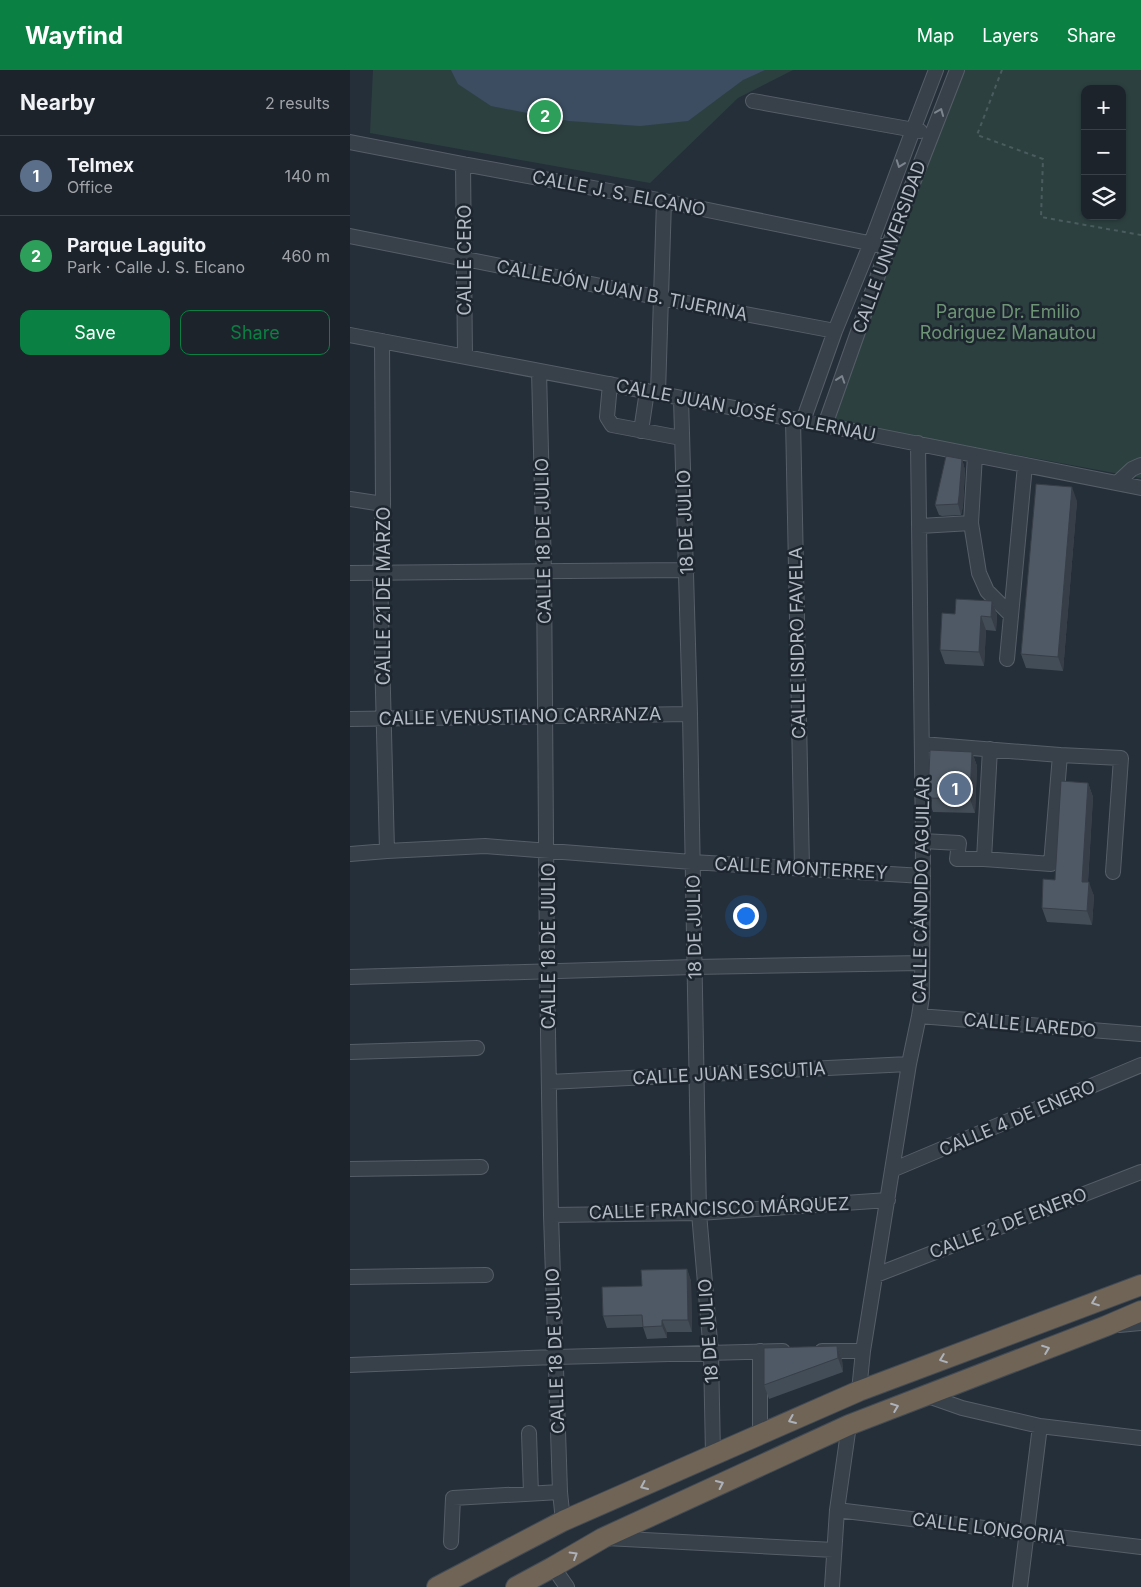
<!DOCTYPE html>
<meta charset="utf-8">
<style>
body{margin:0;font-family:Inter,sans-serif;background:#252b33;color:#f1f3f6}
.controls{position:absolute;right:15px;top:15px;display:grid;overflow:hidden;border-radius:10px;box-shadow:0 1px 4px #0004}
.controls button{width:45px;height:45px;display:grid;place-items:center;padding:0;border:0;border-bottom:1px solid #3a4047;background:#1c232b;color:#f1f3f6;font:25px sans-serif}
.you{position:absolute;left:395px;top:845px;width:18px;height:18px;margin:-12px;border:4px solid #fff;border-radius:50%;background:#1a73e8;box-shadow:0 0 0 8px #1a73e833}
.badge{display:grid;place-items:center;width:32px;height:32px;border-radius:50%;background:#0b8043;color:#fff;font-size:16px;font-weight:700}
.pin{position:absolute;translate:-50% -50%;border:2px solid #fff;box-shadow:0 1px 5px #0006}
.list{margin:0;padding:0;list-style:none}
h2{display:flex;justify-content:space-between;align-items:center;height:65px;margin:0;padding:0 20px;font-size:21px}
h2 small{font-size:16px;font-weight:400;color:#a0a4a9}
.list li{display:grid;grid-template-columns:32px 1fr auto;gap:15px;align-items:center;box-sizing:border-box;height:80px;padding:0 20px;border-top:1px solid #3a4047}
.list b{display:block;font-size:19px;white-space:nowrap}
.list p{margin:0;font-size:16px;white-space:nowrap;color:#a0a4a9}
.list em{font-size:16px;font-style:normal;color:#a0a4a9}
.actions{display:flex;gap:10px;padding:15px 20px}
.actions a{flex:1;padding:11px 0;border:1px solid #0b8043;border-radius:10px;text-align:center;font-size:18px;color:#0b8043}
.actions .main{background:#0b8043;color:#fff}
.icon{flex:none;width:28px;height:28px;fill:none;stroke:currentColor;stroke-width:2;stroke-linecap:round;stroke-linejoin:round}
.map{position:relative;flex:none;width:791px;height:1517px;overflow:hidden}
header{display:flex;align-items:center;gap:30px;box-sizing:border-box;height:70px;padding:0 25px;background:#0b8043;color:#fff}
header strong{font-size:24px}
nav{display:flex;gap:28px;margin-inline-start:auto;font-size:18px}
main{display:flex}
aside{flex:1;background:#1c232b}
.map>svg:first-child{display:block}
.green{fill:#2d4040;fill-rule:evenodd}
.water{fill:#3c4d61}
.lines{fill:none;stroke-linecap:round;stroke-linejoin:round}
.minor-casing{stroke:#565e68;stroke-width:16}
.highway-casing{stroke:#434b55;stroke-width:22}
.path{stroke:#4b5c5e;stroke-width:2;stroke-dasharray:4 4;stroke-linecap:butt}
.minor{stroke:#38404a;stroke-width:14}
.highway{stroke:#6f6456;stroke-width:20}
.wall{fill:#434d57}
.shaded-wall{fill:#373e47}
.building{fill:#4e5965;stroke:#373e47}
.oneway{stroke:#7c848e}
.oneway2{stroke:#adb2ba}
.labels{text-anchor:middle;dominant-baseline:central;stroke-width:5;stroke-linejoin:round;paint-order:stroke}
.street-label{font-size:18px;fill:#b4bbc5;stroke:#1d252f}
.park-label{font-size:18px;fill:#6d9474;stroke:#1d252f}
</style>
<header>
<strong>Wayfind</strong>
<nav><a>Map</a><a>Layers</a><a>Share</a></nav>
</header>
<main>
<aside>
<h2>Nearby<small>2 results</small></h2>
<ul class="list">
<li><span class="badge" style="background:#5c6f8a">1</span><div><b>Telmex</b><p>Office</p></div><em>140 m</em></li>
<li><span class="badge" style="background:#2e9e5b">2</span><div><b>Parque Laguito</b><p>Park · Calle J. S. Elcano</p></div><em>460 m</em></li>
</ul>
<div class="actions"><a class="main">Save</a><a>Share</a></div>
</aside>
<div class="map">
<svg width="791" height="1517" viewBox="0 0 791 1517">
<rect width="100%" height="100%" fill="#252f39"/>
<path class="green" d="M23 0H443L388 28 300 113 20 63Z
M610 0H791V408L484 351 588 54ZM735 19H772V146H735Z"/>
<path class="water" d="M101 0H415L393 10 338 51 290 56 219 51 141 36 108 14Z"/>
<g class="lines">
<g class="minor-casing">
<path id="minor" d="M403 31 570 61
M0 72 113 94 314 131 538 177
M113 94 115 286
M0 166 311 228 485 261
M0 265 453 351 791 418
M32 271 33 434 30 503 37 781
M189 301 194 502 197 901 201 1145 210 1422 213 1451
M260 314 257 347 262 355 331 368
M308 323 314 131
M331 328 340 644 349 1143 361 1283 363 1385
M443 349 452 798
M453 351 485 261 521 173 563 60 586 0
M475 355 538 177 607 0
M291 361 297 321
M767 413 782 399 791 395
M0 429 33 434
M621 453 629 503 637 521 661 545
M570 456 621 453 625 385
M0 503 337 500
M657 589 675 395
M0 649 340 644
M572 674 710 685 701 794 634 789 640 679
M710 685 771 688 763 802
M573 771 609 773 607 789H634
M0 784 37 781 135 776 342 792 573 806
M0 907 344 897 572 893
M569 946 791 964
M0 982 127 978
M199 1012 559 994
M0 1099 131 1097
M542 1100 791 995
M201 1145 349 1143 538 1130
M526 1205 791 1102
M0 1207 136 1205
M769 1255 791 1253
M410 1281V1364
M472 1281H513
M0 1295 206 1287 433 1281
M509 1321 513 1281 559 994 569 946 572 926 573 771 568 373
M575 1325 612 1338 690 1356 791 1368
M179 1363 181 1424
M487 1440 791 1477
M256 1468 484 1480
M101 1472 103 1428 210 1422
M203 1497 217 1517
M482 1517 487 1440 499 1355
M670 1517 690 1356"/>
</g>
<g class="highway-casing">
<path id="highway" d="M87 1517 213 1451 509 1321 791 1215
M166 1517 203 1497 253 1468 499 1355 756 1256 791 1241"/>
</g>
<path class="path" d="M652 0 627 65 693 89 691 147 791 165"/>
<use href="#minor" class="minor"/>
<use href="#highway" class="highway"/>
</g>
<path class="wall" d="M612 389 615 400 613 436 611 445 592 446 589 445 585 435Z
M727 431 713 601 676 598 671 584Z
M642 531 647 545 646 561 636 560 634 596 595 594 590 580 605 544Z
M622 682 627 696 625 743 583 742 578 728Z
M738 713 743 727 738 812 744 826 742 855 697 852 692 838 705 810Z
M337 1199 341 1211 342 1262H317V1268L297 1269 293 1257 257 1258 253 1246 292 1216Z
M487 1276 492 1290 493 1302 419 1329 414 1315Z"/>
<path class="shaded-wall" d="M612 389 615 400 613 436 611 445 608 434Z
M722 417 727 431 713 601 708 587Z
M642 531 647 545 646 561 641 547Z
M631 546 636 560 634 596 629 582Z
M622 682 627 696 625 743 620 729Z
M738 713 743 727 737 826 732 812Z
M739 812 744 826 742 855 737 841Z
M337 1199 341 1211 342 1262 338 1250Z
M312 1250 317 1262V1268L312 1256Z
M487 1276 492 1290 493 1302 488 1288Z"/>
<path class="building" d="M596 386 612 389 609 426 608 434 588 435H585Z
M686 414 722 417 708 587 671 584Z
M606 529 642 531 641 547 631 546 629 582 590 580 592 543 605 544Z
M580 680 622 682 620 729 578 728Z
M711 711 738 713 732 812H739L737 841 692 838 693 809 705 810Z
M337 1199 338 1250H312V1256L293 1257 292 1245 253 1246 252 1217 292 1216 291 1200Z
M487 1276 488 1288 414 1315V1278Z"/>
<defs><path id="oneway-chevron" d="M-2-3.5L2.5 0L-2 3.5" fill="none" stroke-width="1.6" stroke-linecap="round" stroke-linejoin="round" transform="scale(1.25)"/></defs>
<g class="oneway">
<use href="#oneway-chevron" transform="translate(590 42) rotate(-68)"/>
<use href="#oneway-chevron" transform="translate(550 94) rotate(110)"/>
<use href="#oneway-chevron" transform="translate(491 309) rotate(-71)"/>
</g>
<g class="oneway2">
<use href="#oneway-chevron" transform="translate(745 1232) rotate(159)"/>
<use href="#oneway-chevron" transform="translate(696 1279) rotate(-21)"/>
<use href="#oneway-chevron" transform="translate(593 1289) rotate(159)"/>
<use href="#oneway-chevron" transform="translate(545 1337) rotate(-21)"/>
<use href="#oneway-chevron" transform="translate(442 1350) rotate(157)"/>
<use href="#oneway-chevron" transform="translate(370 1414) rotate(-25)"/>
<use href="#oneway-chevron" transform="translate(294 1416) rotate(156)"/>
<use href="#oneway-chevron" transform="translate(224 1485) rotate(-31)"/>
</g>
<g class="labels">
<g class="street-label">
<text transform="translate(269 123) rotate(11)">CALLE J. S. ELCANO</text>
<text transform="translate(539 177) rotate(-70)">CALLE UNIVERSIDAD</text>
<text transform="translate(114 190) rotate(-90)">CALLE CERO</text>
<text transform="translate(272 220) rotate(11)">CALLEJÓN JUAN B. TIJERINA</text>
<text transform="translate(396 340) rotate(11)">CALLE JUAN JOSÉ SOLERNAU</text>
<text transform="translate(335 452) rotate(-92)">18 DE JULIO</text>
<text transform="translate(193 471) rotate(-91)">CALLE 18 DE JULIO</text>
<text transform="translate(33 526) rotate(-90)">CALLE 21 DE MARZO</text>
<text transform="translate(447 573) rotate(-91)">CALLE ISIDRO FAVELA</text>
<text transform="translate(170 646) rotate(-1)">CALLE VENUSTIANO CARRANZA</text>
<text transform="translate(451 798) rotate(3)">CALLE MONTERREY</text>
<text transform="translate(571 820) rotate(-89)">CALLE CÁNDIDO AGUILAR</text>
<text transform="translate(344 857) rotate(-91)">18 DE JULIO</text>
<text transform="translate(198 876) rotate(-90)">CALLE 18 DE JULIO</text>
<text transform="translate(680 955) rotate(5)">CALLE LAREDO</text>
<text transform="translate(379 1003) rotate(-3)">CALLE JUAN ESCUTIA</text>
<text transform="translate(667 1048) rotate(-23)">CALLE 4 DE ENERO</text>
<text transform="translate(369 1138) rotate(-2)">CALLE FRANCISCO MÁRQUEZ</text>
<text transform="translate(658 1153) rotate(-21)">CALLE 2 DE ENERO</text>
<text transform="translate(358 1261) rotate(-94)">18 DE JULIO</text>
<text transform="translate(205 1281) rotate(-92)">CALLE 18 DE JULIO</text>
<text transform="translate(639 1458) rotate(7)">CALLE LONGORIA</text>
</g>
<g class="park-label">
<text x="658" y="241">Parque Dr. Emilio<tspan x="658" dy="21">Rodriguez Manautou</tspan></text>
</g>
</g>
</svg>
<div class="controls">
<button>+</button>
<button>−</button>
<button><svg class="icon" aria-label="layers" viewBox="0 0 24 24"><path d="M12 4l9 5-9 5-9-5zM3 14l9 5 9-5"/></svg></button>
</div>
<div class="you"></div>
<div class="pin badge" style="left:605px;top:719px;background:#5c6f8a">1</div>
<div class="pin badge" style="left:195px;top:46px;background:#2e9e5b">2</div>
</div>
</main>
